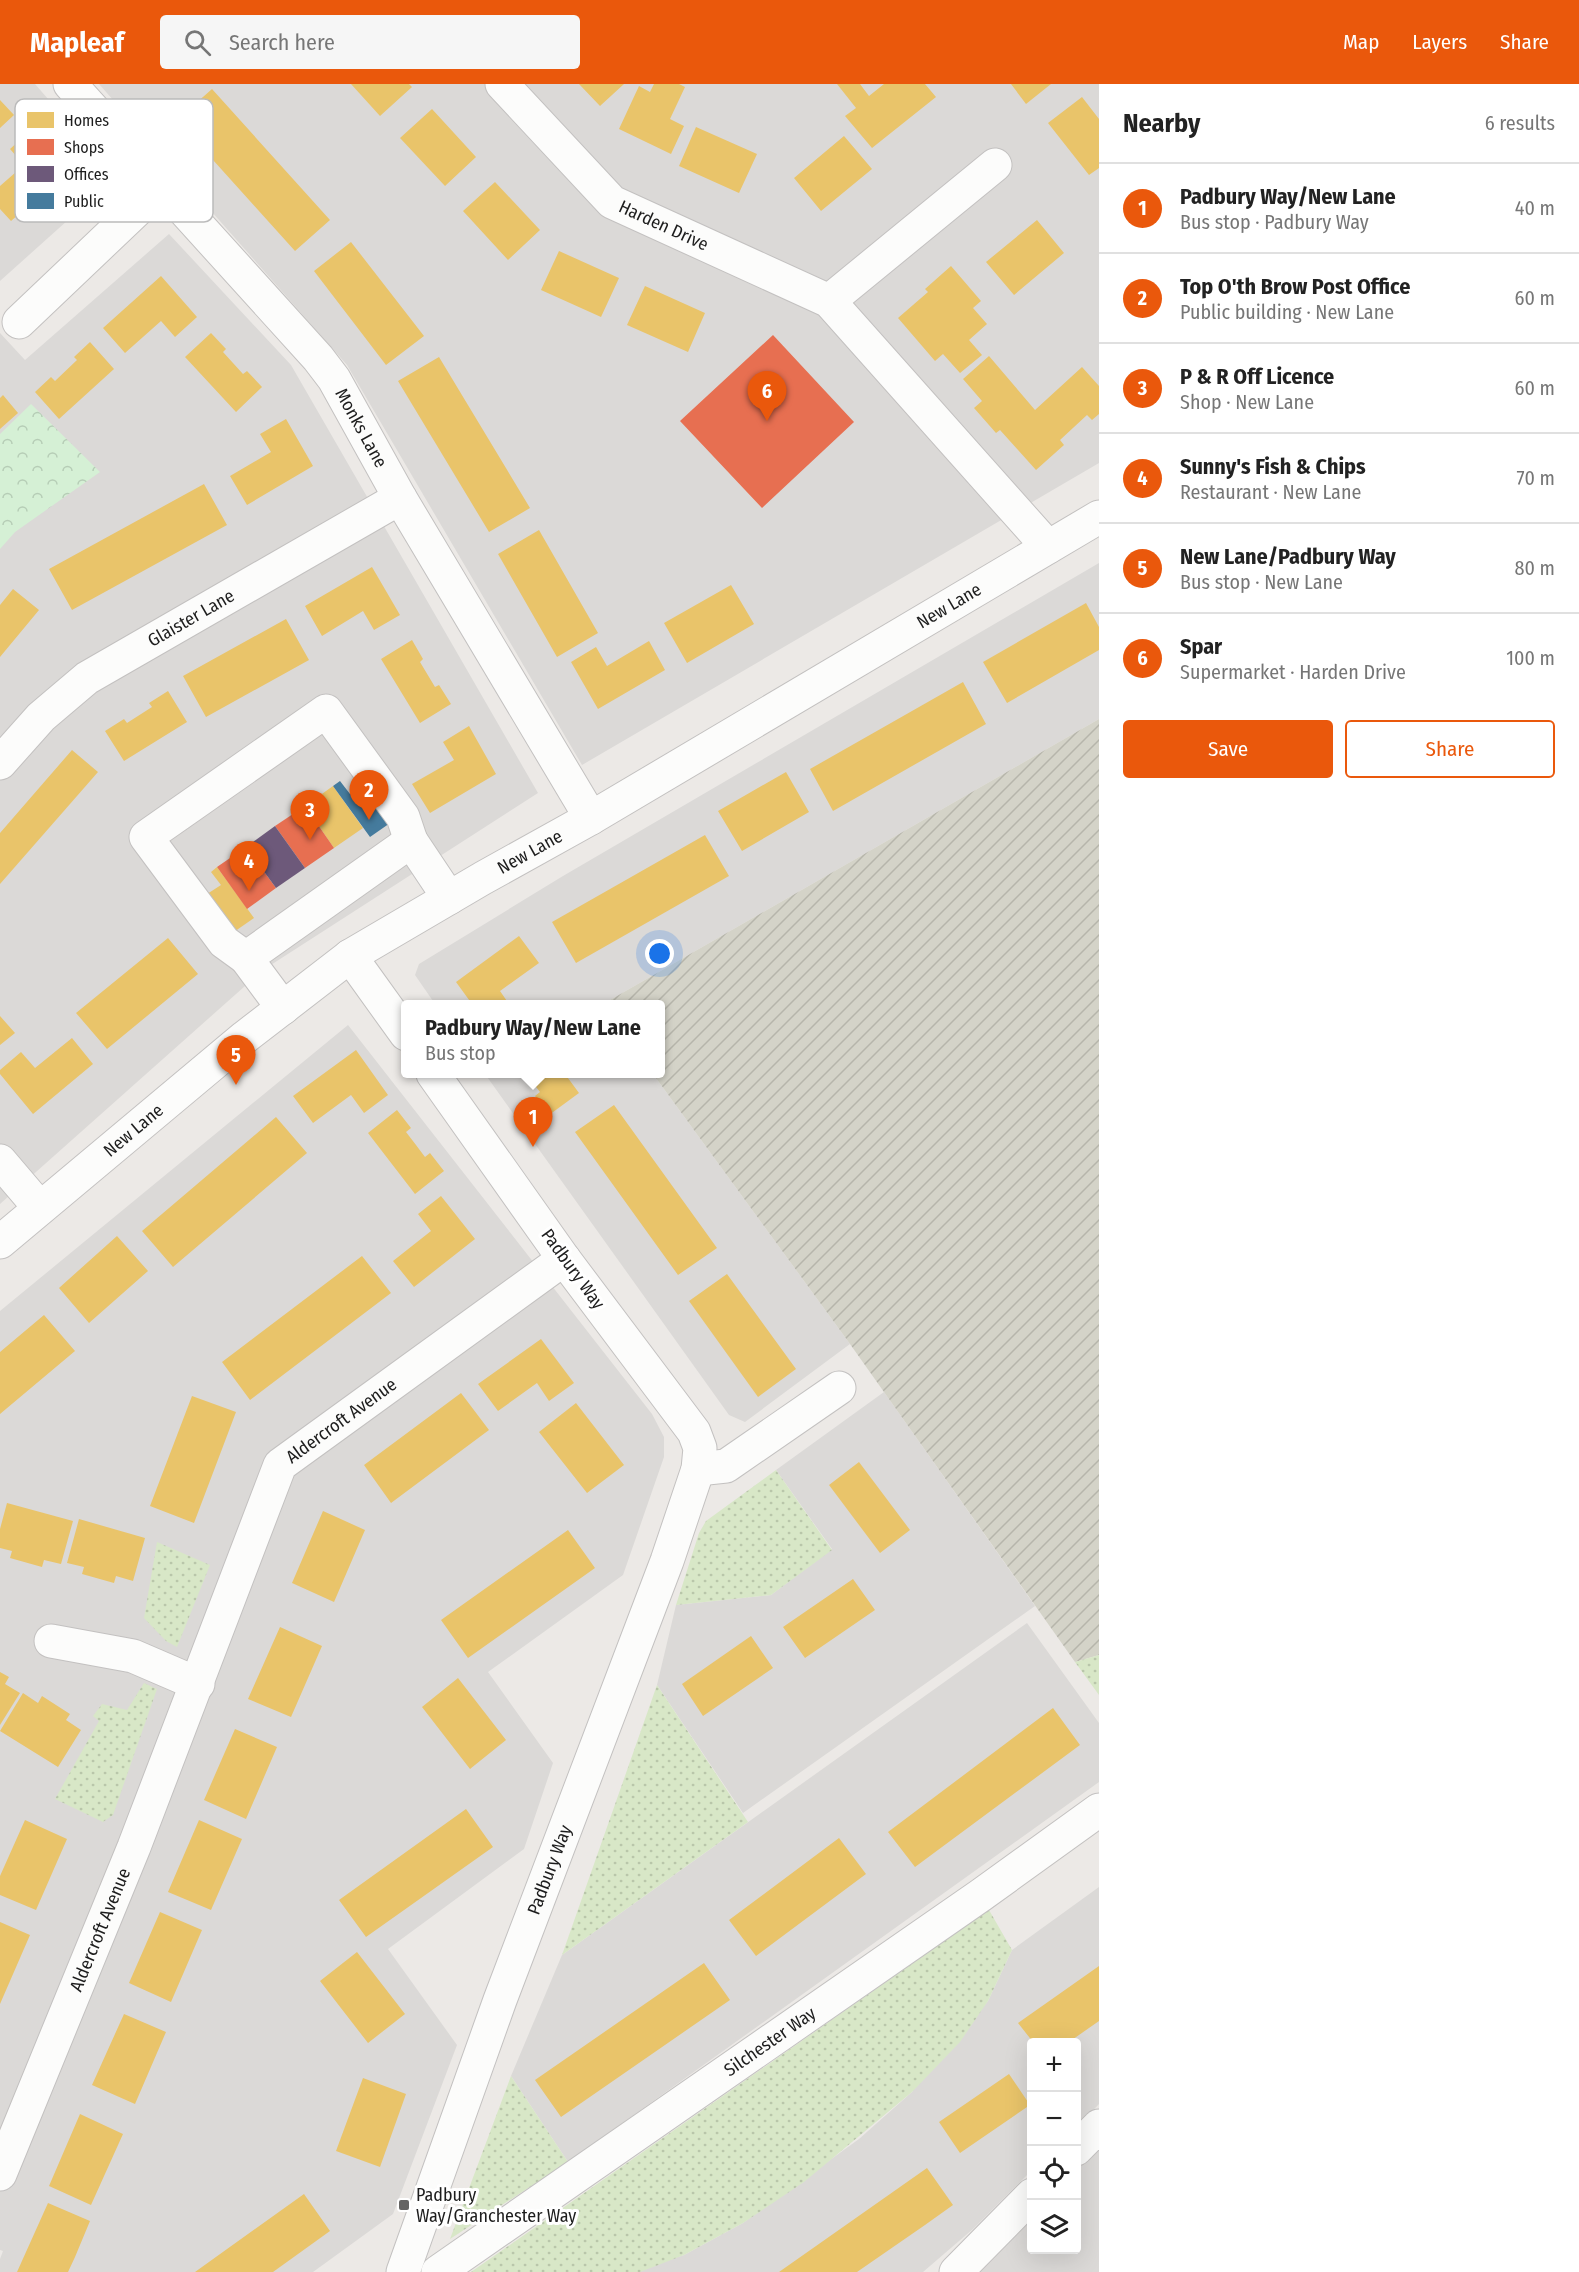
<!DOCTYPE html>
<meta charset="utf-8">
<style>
body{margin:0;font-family:"Fira Sans Condensed",sans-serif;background:#f6f6f6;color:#222}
.controls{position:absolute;right:18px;bottom:18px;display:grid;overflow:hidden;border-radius:6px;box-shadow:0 6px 24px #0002}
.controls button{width:54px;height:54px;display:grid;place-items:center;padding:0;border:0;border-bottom:2px solid #e0e0e0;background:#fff;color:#222;font:30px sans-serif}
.you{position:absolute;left:660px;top:870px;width:21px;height:21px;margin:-15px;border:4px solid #fff;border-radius:50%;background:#1a73e8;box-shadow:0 0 0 9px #1a73e833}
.badge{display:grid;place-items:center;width:39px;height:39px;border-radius:50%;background:#ea580c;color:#fff;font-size:20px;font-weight:700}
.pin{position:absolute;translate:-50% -50px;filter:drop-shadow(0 2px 3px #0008)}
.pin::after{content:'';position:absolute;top:32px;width:21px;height:18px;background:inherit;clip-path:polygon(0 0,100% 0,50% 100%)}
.popup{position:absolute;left:401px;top:916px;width:264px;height:78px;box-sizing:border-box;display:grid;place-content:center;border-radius:6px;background:#fff;filter:drop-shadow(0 2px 4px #0005);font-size:20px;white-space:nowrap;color:#767676}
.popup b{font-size:22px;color:#222}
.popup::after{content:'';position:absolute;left:50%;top:100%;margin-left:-12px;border:12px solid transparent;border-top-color:#fff}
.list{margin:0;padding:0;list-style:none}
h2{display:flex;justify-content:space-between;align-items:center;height:78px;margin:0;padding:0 24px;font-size:26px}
h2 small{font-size:20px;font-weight:400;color:#767676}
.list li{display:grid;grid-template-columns:39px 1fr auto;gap:18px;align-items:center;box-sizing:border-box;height:90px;padding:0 24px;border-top:2px solid #e0e0e0}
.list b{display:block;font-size:22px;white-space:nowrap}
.list p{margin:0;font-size:20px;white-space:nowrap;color:#767676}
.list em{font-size:20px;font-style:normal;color:#767676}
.actions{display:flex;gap:12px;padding:18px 24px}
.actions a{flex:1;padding:14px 0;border:2px solid #ea580c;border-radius:6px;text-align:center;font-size:21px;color:#ea580c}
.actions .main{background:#ea580c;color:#fff}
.icon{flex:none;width:33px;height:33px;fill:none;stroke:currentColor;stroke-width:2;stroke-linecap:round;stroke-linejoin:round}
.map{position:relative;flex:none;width:1099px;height:2188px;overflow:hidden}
header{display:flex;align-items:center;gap:36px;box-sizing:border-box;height:84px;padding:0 30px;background:#ea580c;color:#fff}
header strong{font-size:28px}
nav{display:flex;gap:33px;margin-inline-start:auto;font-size:21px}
.search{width:420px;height:54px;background:#f6f6f6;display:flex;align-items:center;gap:15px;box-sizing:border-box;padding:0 21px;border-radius:6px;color:#767676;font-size:22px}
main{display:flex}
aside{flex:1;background:#fff}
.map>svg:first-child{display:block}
.residential{fill:#dbd9d7}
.construction{fill:url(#construction-furrows)}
.grass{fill:url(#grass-dots)}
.park{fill:url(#park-crowns)}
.homes{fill:#e9c46a}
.shops{fill:#e76f51}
.offices{fill:#6d597a}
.public{fill:#457b9d}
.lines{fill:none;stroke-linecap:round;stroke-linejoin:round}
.minor-casing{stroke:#c3c1c0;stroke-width:35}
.minor{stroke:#fcfcfb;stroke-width:33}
.poi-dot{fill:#656463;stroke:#fff;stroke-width:2}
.labels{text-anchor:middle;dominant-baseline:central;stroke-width:6;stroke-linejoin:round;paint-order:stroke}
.street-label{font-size:18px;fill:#1d1d1d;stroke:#fff}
.poi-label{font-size:18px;fill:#1d1d1d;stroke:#fff;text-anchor:start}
.key{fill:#fff;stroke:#bbb;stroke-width:1.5}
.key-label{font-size:16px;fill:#1d1d1d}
</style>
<header>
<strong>Mapleaf</strong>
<div class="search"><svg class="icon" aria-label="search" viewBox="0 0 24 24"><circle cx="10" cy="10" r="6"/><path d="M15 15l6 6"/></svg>Search here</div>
<nav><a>Map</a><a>Layers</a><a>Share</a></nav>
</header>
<main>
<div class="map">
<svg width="1099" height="2188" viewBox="0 0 1099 2188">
<defs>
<pattern id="construction-furrows" width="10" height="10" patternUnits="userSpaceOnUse" patternTransform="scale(1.5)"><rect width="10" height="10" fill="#d4d3c8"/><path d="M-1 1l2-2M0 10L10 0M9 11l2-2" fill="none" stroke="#b6b5ab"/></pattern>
<pattern id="grass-dots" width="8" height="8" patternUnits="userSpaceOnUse" patternTransform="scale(1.5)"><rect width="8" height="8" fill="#d8e7c7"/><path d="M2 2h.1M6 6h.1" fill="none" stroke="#b9c6aa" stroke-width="1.8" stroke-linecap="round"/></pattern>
<pattern id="park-crowns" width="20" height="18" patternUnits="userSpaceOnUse" patternTransform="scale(1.5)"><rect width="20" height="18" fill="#d5f0d5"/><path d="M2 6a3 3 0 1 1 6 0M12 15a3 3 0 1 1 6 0" fill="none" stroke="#b6cdb6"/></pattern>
</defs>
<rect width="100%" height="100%" fill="#ece9e6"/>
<path class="residential" d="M0 0H35L116 93 0 197Z
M99 0H1099V379L582 681 347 281Z
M169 150 291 281 538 709 263 886 0 1120V249L25 276Z
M1099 479V635L603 920H435L415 891 419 880 563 792Z
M348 941 652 1330 664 1353V1373L623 1491 488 1588 553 1679 524 1765 388 1865 457 1961 393 2130 313 2188H0V2175L3 2167 0 2166V1227Z
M485 990H653L850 1260 745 1338 729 1331Z
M884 1308 1035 1522 743 1729 657 1601 676 1521 771 1511 832 1465 776 1386Z
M1027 1539 1099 1639V1698L568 2078 511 1992 562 1871Z
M1099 1803V2020L1077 2043 1076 1958H1032L1031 2087 973 2145 923 2188H631L684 2171 743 2139 859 2055 912 2008 988 1917 1012 1866Z
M1099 2063V2188H975L1031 2131 1032 2166H1076L1077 2086Z"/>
<path class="construction" d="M1099 635V1571L1075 1578 850 1260 653 990H660V920H603Z"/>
<path class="grass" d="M776 1386 832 1466 771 1511 676 1521 699 1449 706 1437Z
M157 1458 210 1481 177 1563 166 1557 144 1534Z
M1099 1571V1611L1075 1578Z
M144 1599 157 1605 113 1731 103 1738 55 1715 99 1637 93 1632 102 1620 127 1626Z
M657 1601 748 1738 562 1871Z
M989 1826 1012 1866 988 1917 960 1958 912 2008 804 2098 743 2139 684 2171 640 2188H471Z
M511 1992 568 2078 450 2155Z"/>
<path class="park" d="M31 320 100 388 15 448 0 465V350Z"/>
<path class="homes" d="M351 0H409L412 3 380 32Z
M579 0H624L600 22Z
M654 0H679L685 3 670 35 684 42 671 70 619 45 639 2 650 8Z
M837 0H860L869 12 884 0H925L936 13 872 64 845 32 856 24Z
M1011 0H1051L1026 20Z
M212 5 330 136 295 167 177 36Z
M1082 13 1099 35V84L1089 91 1048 39Z
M0 16 14 31 0 44Z
M432 25 476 73 445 102 400 54Z
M696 43 757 70 739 109 679 82Z
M32 45 69 86 11 137 0 125V102L24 81 10 65Z
M844 52 872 85 821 127 794 94Z
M495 98 540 146 508 176 463 127Z
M1037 136 1064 169 1014 211 986 178Z
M351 158 424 252 386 281 314 187Z
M559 167 619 194 601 233 541 206Z
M951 182 981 217 973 224 987 240 969 256 982 271 960 289 943 270 935 277 898 234 928 208 925 205Z
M161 192 197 233 175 253 161 237 125 269 103 244Z
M645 202 705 229 688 268 627 241Z
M211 249 226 265 223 268 243 290 247 287 262 303 236 328 185 273Z
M90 258 114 285 59 335 35 308 51 293 55 297 77 276 74 273Z
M989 272 1035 326 1082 283 1099 302V330L1092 336 1087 331 1060 356 1064 361 1036 386 1000 346 996 349 974 324 982 317 963 295Z
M439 273 530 424 489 448 398 297Z
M3 311 18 329 0 345V314Z
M286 335 313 382 247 421 230 392 271 368 260 350Z
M204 400 227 441 72 526 49 485Z
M539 446 598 549 557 573 498 470Z
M372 483 400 531 374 546 363 527 322 552 305 522Z
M731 501 754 540 687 579 664 539Z
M13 505 39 526 0 573V521Z
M1086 519 1099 543V566L1007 619 983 578Z
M286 535 309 576 206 633 183 592Z
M412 556 423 575 420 578 435 603 439 601 451 620 420 639 381 575Z
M649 557 665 586 598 625 571 578 596 563 607 582Z
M963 598 986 640 833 727 810 685Z
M168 607 187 638 124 677 105 647 124 635 127 639 152 623 149 619Z
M469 642 496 690 430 729 412 700 454 676 443 658Z
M72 666 98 688 0 800V749Z
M786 688 809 728 742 767 718 727Z
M333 702 363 744 334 764 305 722Z
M705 751 729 792 576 879 552 838Z
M217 783 254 834 231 850 204 812 221 801 211 788Z
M519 852 539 879 500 907 509 920H472L456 898Z
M168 854 198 890 107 965 76 929Z
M0 932 15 949 0 961Z
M72 954 93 980 33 1030 0 990V986L21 968 35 984Z
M356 966 388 1011 364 1029 351 1011 313 1039 293 1012Z
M526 990H565L579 1009 549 1031 535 1012 540 1008Z
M614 1021 717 1164 678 1191 575 1048Z
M397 1026 411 1044 406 1048 416 1061 425 1073 430 1069 444 1087 415 1110 368 1049Z
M276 1033 307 1069 173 1183 142 1147Z
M441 1112 475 1155 414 1203 393 1177 431 1147 418 1130Z
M117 1152 148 1187 89 1239 59 1204Z
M362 1172 391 1209 250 1316 222 1278Z
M727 1190 796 1285 758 1313 689 1217Z
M44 1231 75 1267 0 1330V1268Z
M541 1255 574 1299 549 1317 537 1299 498 1327 478 1300Z
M461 1309 489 1346 391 1419 364 1381Z
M192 1312 236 1328 194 1439 150 1422Z
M576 1319 624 1381 587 1409 539 1348Z
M859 1378 910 1446 880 1469 829 1401Z
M7 1419 73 1437 61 1480 44 1476 42 1483 10 1474 12 1467 0 1464V1445Z
M323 1427 365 1446 334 1518 292 1499Z
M79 1435 145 1454 133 1497 116 1492 114 1499 82 1490 84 1483 67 1479Z
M568 1446 595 1484 468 1574 441 1536Z
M853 1495 875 1526 805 1574 783 1543Z
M280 1543 322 1562 291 1633 248 1615Z
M751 1552 773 1584 703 1632 682 1600Z
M0 1588 9 1593 5 1600 20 1609 0 1641Z
M458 1594 506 1656 470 1685 422 1623Z
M23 1609 38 1619 42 1612 70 1630 66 1636 81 1646 58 1683 0 1647Z
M1053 1624 1080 1661 915 1783 888 1748Z
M235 1645 277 1663 246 1735 204 1716Z
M466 1725 493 1763 366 1853 339 1816Z
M25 1736 67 1755 36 1826 0 1811V1792Z
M199 1736 242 1755 211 1826 168 1808Z
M839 1754 866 1790 756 1872 729 1836Z
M160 1828 202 1846 171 1918 129 1899Z
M0 1838 30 1851 0 1920Z
M357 1868 405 1930 368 1959 320 1897Z
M704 1879 730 1916 561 2033 535 1996Z
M1099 1882V1937L1069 1958H1033L1018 1939Z
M124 1930 166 1948 135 2020 92 2001Z
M1009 1990 1030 2021 960 2069 939 2038Z
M363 1994 406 2010 380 2083 336 2067Z
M80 2030 123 2050 91 2121 49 2102Z
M927 2084 953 2121 925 2141 857 2188H779Z
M304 2110 330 2147 273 2188H195Z
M48 2119 90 2137 75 2173 68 2188H17Z"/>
<path class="shops" d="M773 251 854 338 762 424 680 337Z
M305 722 334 764 305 784 275 742Z
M246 763 276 804 247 825 217 783Z"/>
<path class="offices" d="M275 742 305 784 276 804 246 763Z"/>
<path class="public" d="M340 697 350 710 365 699 393 737 370 753 333 702Z"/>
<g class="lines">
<g class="minor-casing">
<g id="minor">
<path id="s1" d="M70 0 318 274 334 295 400 414 591 734"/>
<path id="s2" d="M502 0 612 118 829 217 1048 463"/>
<path d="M829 217 995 81"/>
<path d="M19 238 162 102"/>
<path id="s3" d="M0 679 41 633 87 594 400 414"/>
<path d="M350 872 406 950"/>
<path d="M246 874 224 858 146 753 326 627 403 733 411 757"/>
<path d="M283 924 246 874 411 757 449 814"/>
<path d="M0 1077 40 1124"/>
<path id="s4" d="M0 1158 245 953 350 872 483 794 591 734 1099 433"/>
<path d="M698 1385 726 1382 839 1304"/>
<path d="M51 1557 133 1572 198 1600"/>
<path d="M1076 2065 1099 2042"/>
<path id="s5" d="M0 2090 134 1763 280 1381 564 1175"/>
<path id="s6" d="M403 2188 500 1916 667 1477 698 1385 700 1364 694 1348 564 1175 433 990"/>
<path id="s7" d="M438 2188 981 1811 1099 1726"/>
<path d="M956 2188 1032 2111"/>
</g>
</g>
<use href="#minor" class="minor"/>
</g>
<rect class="poi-dot" x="398" y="2115" width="12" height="12" rx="3"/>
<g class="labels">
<g class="street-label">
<text stroke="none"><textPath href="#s2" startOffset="218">Harden Drive</textPath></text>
<text stroke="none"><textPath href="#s1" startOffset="452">Monks Lane</textPath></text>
<text stroke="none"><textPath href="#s4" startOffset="1146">New Lane</textPath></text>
<text stroke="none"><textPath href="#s3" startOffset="242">Glaister Lane</textPath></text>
<text stroke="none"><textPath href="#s4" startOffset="660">New Lane</textPath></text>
<text stroke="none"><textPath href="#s4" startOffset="174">New Lane</textPath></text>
<text transform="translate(573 1185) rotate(54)">Padbury Way</text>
<text stroke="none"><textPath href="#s5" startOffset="838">Aldercroft Avenue</textPath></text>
<text stroke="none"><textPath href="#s6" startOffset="428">Padbury Way</textPath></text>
<text stroke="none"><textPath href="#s5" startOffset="264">Aldercroft Avenue</textPath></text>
<text stroke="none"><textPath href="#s7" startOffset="404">Silchester Way</textPath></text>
</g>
<g class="poi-label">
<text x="416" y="2111">Padbury<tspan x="416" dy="21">Way/Granchester Way</tspan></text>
</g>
</g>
<rect x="15" y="15" width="198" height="123" rx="9" class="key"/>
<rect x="27" y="28" width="27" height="16" fill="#e9c46a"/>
<rect x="27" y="55" width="27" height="16" fill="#e76f51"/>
<rect x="27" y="82" width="27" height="16" fill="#6d597a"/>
<rect x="27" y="109" width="27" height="16" fill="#457b9d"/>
<g class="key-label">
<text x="64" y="42">Homes</text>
<text x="64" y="69">Shops</text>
<text x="64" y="96">Offices</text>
<text x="64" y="123">Public</text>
</g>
</svg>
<div class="controls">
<button>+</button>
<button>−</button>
<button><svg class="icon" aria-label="locate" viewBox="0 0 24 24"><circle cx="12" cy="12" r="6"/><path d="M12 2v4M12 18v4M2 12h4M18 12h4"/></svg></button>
<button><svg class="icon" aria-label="layers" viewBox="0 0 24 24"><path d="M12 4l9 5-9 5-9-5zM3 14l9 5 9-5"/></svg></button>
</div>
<div class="you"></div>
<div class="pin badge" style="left:533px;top:1063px">1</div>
<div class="popup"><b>Padbury Way/New Lane</b>Bus stop</div>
<div class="pin badge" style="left:369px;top:736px">2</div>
<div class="pin badge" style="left:310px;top:756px">3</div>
<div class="pin badge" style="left:249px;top:807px">4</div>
<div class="pin badge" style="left:236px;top:1001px">5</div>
<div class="pin badge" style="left:767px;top:337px">6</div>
</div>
<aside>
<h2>Nearby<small>6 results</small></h2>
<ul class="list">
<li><span class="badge">1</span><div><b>Padbury Way/New Lane</b><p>Bus stop · Padbury Way</p></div><em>40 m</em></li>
<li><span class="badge">2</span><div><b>Top O'th Brow Post Office</b><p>Public building · New Lane</p></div><em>60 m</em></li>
<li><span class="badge">3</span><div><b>P &amp; R Off Licence</b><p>Shop · New Lane</p></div><em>60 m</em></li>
<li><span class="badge">4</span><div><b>Sunny's Fish &amp; Chips</b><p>Restaurant · New Lane</p></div><em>70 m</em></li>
<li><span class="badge">5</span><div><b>New Lane/Padbury Way</b><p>Bus stop · New Lane</p></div><em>80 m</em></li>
<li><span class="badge">6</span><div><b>Spar</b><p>Supermarket · Harden Drive</p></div><em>100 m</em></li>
</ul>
<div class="actions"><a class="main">Save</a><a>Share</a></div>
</aside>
</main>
